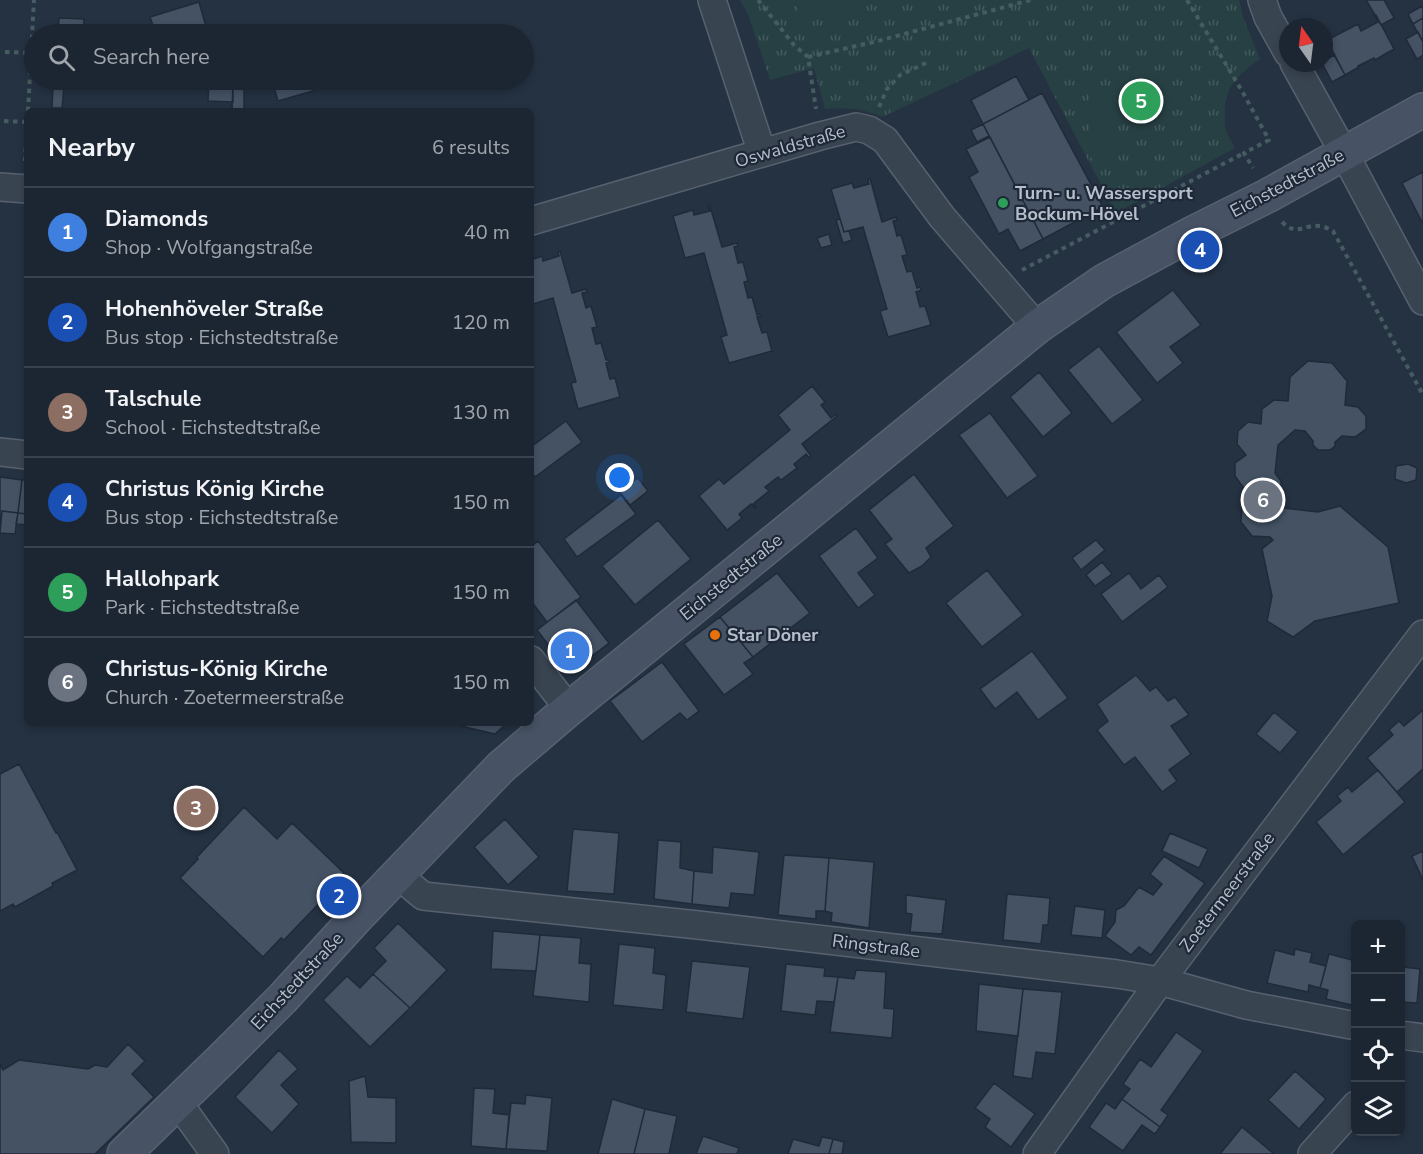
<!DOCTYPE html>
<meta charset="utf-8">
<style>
body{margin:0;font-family:"Nunito Sans",sans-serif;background:#29323e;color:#f1f3f6}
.controls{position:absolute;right:18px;bottom:18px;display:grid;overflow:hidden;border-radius:9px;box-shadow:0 3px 9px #0003}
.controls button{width:54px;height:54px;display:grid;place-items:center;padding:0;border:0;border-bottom:2px solid #3a434d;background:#1c2632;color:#f1f3f6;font:30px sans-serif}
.compass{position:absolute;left:1279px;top:18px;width:54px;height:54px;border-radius:50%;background:#1c2632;box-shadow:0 3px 9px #0003;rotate:346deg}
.you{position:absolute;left:620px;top:478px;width:21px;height:21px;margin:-15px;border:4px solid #fff;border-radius:50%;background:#1a73e8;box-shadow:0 0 0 9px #1a73e833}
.badge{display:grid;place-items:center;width:39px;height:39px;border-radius:50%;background:#8bb8fb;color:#fff;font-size:20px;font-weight:700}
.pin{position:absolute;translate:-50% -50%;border:3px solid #fff;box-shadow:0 2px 6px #0006}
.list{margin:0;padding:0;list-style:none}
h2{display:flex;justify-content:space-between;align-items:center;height:78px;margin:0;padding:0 24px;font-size:26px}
h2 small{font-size:20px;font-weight:400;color:#a0a5ac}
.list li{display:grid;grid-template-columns:39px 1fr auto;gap:18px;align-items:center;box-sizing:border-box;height:90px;padding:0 24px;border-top:2px solid #3a434d}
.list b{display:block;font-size:22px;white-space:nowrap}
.list p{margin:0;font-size:20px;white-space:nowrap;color:#a0a5ac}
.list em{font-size:20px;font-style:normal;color:#a0a5ac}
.icon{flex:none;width:33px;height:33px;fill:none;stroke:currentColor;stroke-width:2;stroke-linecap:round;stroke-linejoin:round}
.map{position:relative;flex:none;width:1423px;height:1154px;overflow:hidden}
.search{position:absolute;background:#1c2632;box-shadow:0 3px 9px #0003;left:24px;top:24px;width:510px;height:66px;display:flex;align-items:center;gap:15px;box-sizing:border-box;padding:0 21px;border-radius:33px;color:#a0a5ac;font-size:22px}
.panel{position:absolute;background:#1c2632;box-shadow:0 3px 9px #0003;left:24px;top:108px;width:510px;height:618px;border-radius:9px}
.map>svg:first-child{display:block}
.grass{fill:url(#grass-tufts)}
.pitch{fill:#274043}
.building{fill:#445264;stroke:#202a39;stroke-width:1.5}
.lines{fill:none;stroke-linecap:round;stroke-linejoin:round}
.street-casing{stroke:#57616f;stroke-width:30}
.secondary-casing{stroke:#57616f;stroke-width:36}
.path{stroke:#455d60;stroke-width:4;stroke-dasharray:4.5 4.5;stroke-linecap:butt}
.street{stroke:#394451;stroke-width:27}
.secondary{stroke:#475265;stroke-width:33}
.leisure-dot{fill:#2e9e5b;stroke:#1e2837;stroke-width:2}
.food-dot{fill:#e8710a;stroke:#1e2837;stroke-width:2}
.labels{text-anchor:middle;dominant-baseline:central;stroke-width:4.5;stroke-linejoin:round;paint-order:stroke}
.street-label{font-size:18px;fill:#b6bfcc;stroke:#1e2837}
.poi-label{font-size:18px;font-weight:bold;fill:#b6bfcc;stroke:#1e2837;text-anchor:start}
</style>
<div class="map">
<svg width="1423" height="1154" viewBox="0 0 1423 1154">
<defs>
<pattern id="grass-tufts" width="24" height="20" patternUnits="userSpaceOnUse" patternTransform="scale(1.5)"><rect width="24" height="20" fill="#274043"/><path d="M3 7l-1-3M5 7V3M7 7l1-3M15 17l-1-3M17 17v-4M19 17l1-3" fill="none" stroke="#445a5d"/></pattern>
</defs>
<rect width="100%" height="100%" fill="#253242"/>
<path class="grass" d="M740 0H1239L1244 20 1260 59C1238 75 1223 87 1225 117 1225 120 1224 123 1225 127 1227 134 1232 142 1235 148L1116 213 1029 48 882 117C862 108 846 107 825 109L814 68 770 80 748 14Z"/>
<path class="pitch" d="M795 0H881L803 24Z
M1089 89H1111L1110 158H1089Z"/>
<path class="building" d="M1366 0H1384L1394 18 1381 25Z
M199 2 208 34H156L150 17Z
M1422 6 1423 9V18L1413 24 1408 14Z
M1374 15H1376L1394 49 1375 60 1374 58 1358 66 1359 67 1345 75 1327 40 1358 24 1361 31 1378 22Z
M59 18 84 19 83 34H58Z
M1423 18V42L1413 24Z
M1418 32 1423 42V55L1417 59 1406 39Z
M1334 55 1345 75 1332 82 1322 63H1324V61Z
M1016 76 1029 100 983 124 971 100Z
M53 80H97V89L53 86Z
M209 80H233V102L208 101Z
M272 80H313L316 90 278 101Z
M233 85H244V109H232Z
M53 86 64 87 62 108H52Z
M1042 93 1103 207 1043 239 983 124Z
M983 124 989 136 977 142 971 130Z
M990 137 1043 239 1020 251 1008 229 999 234 969 177 978 172 966 149Z
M1423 172V222H1422L1402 183Z
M870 178 882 222 896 217 897 220 893 221 897 236 901 235 907 255 902 256 907 272 912 271 917 288 920 287 921 290 916 292 920 307 925 306 931 325 888 337 880 311 887 309 863 227 844 232 831 189 852 183 854 188 869 184 868 179Z
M708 206H710L722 247 737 243 738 246 734 247 738 263 743 262 748 281 744 282 748 298 752 297 757 315 761 314 762 316 757 317 762 333 767 332 772 351 729 363 721 337 727 335 704 253 685 258 673 216 693 210 694 215 710 211Z
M840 219 844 232 849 231 852 240 843 243 836 220Z
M829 234 832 245 821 248 817 238Z
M560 251 572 293 586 289 587 292 582 293 586 308 591 306 597 327 592 328 596 344 601 343 606 360H609L610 362 606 363 610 379 615 378 620 397 578 409 571 383 576 382 553 298 533 304 531 297V260L542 256 543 261 559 256 558 252Z
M1173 290 1201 325 1170 347 1183 363 1157 383 1116 332Z
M1099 346 1143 400 1112 424 1068 370Z
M1308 361 1332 363 1347 381 1345 405 1358 407 1366 416V429L1355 437 1342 436 1335 442V446L1330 450H1318L1313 445V441L1305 431 1295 430 1278 445 1275 473 1281 481V489L1273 495 1284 508 1318 512 1340 506 1388 547 1399 603 1315 621 1293 637 1267 621 1272 596 1262 549 1273 540 1270 537 1252 536 1241 522 1242 504 1256 494V488L1243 487 1235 476V463L1246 455 1237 444 1238 431 1248 422 1261 424 1262 409 1274 400 1288 401 1290 377Z
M1039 372 1072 413 1043 437 1010 397Z
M812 386 825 402 821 405 831 418 836 414 837 416 802 444 811 456 809 458 806 454 794 464 797 468 781 480 778 477 765 487 769 491 753 504 756 507 755 508 751 504 739 514 742 518 727 530 699 496 719 479 724 484 790 430 778 415Z
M990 413 1038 476 1007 498 959 435Z
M566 421 582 442 535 477 531 471V447Z
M1408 464 1417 468 1416 480 1406 483 1395 479 1396 466Z
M914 474 954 526 926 548 931 557 922 566 909 573 885 544 892 539 869 510Z
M0 477 22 480 18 513 2 511 0 527Z
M638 478 648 491 630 505 619 491Z
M22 480H27V514L18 513Z
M621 495 636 514 577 557 564 539Z
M2 511 18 513 15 534 0 533Z
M18 513 27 514V525L16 524Z
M658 520 691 559 635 605 602 566Z
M856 528 878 558 858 573 875 595 858 608 819 556Z
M1096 540 1105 550 1081 570 1072 558Z
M538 541 581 597 547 622 531 601V547Z
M1102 562 1112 574 1095 586 1086 575Z
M987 570 1023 615 982 647 946 603Z
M777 573 810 613 753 657 720 617Z
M1129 573 1141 589 1159 575 1168 587 1122 622 1101 594Z
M576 600 609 643 570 673 537 630Z
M720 617 753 657 744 663 753 674 724 695 684 644Z
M1032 651 1068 698 1038 720 1017 692 995 709 980 689Z
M662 662 699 711 687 720 680 713 642 742 610 701Z
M1136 675 1150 691 1156 687 1168 701 1175 697 1189 715 1171 726 1191 754 1169 770 1177 781 1162 792 1135 757 1124 765 1097 730 1108 721 1097 704Z
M1423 710V769L1397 792 1367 758 1393 735 1389 730 1399 721 1404 726Z
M1274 712 1298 732 1280 753 1256 734Z
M458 723H507L495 734 461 726Z
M19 764 56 833 57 832 77 870 52 883 53 886 15 907 13 904 0 911V774Z
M1378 770 1405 802 1343 855 1316 822 1341 801 1337 796 1348 787 1352 792Z
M244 807 277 839 292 823 344 873 329 889 331 891 284 940 281 938 263 957 180 878 198 859 197 857Z
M505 819 539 857 508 885 474 847Z
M573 829 619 833 614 894 567 891Z
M1170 833 1208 849 1199 868 1162 851Z
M658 840 681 842 680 868 694 871 692 904 654 899Z
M713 847 759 852 754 895 731 893 729 908 692 904 694 871 712 873Z
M1423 851V880L1412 856Z
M784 855 829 858 825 911H816V919L778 915Z
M1164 856 1205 883 1151 955 1139 947 1131 955 1105 936 1115 922 1116 910 1124 906 1139 887 1153 895 1162 884 1150 874Z
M829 858 874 862 869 928 831 922 832 913 825 911Z
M1007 894 1050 898 1048 925H1043L1041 944 1003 940Z
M906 895 946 900 942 934 910 932 912 914 906 913Z
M1075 906 1105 910 1102 938 1071 935Z
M398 923 447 970 410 1008 373 974 386 961 374 948Z
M493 931 540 935 536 971 491 969Z
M540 935 581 938 579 963 591 964 589 1002 533 996Z
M619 944 655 948 653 973 666 975 663 1010 613 1005Z
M1295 949 1312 953 1310 962 1326 966 1320 988 1309 985 1308 992 1267 983 1275 950 1294 955Z
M1329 954 1356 961V1006L1326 999 1328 990 1320 988Z
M692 961 750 967 743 1019 686 1012Z
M786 964 825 968 824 976 838 977 834 1002 817 1001 815 1015 781 1011Z
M1403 967 1420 969 1417 1003 1400 1002Z
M856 970 886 972 884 1008 894 1009 892 1038 830 1032 838 977 854 979Z
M373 974 410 1008 370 1047 323 1000 347 976 360 988Z
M979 984 1023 989 1018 1036 976 1031Z
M1023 989 1062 992 1055 1054 1036 1052 1032 1079 1013 1076Z
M1176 1032 1203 1051 1161 1110 1168 1115 1160 1127 1122 1099 1130 1089 1123 1084 1140 1059 1151 1067Z
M128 1044 145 1061 132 1074 154 1097 95 1154H0V1064L3 1070 19 1060 88 1069 95 1065 107 1067Z
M279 1050 298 1069 281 1085 299 1104 272 1133 235 1097Z
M1295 1071 1326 1099 1299 1129 1268 1100Z
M365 1076 368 1097 396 1098V1143L351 1142 349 1081Z
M994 1083 1035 1114 1011 1147 985 1127 990 1119 975 1108Z
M474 1088 495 1089 493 1113 509 1115 506 1149 471 1146Z
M526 1095 552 1098 547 1151 506 1149 511 1103 525 1104Z
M612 1099 645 1109 634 1154H598Z
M1122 1099 1160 1127 1155 1134 1142 1125 1123 1151 1089 1127 1106 1103 1115 1109Z
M645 1109 677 1116 669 1154H634Z
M1242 1127 1274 1154H1220Z
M703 1136 739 1148 737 1154H696Z
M822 1137 833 1139 829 1154H788L793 1139 819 1146Z
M833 1139 844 1142 842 1154H829Z"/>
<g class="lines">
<g class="street-casing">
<path id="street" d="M712 0 762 153
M1262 0 1268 17 1288 53
M1294 63 1344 153 1423 301
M0 187 27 189
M531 221 820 136 856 127 869 130 885 140 942 217 1037 327
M0 452 27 455
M531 660 569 709
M398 875 423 896 698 925 1117 974 1160 981 1246 1005 1356 1026
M1400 1035 1423 1038
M177 1101 215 1154
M1037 1154 1160 981 1423 634
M1312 1154 1356 1105"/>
</g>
<g class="secondary-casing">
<path id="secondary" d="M124 1154 221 1060 283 998 356 918 501 767 569 709 1037 327 1104 281 1191 234 1267 196 1423 110"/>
</g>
<path class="path" d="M758 0 794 45 808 57 816 109
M1187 0 1242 91 1269 140 1244 153 1253 168
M5 52 31 53
M808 57 874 42 1031 0
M879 107 887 89 900 75 926 63
M28 111 34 0
M4 121 27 122
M25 161 27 120
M1282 222C1297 237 1304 224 1319 226 1324 226 1329 229 1333 231L1423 395
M1022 270 1244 153"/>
<use href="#street" class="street"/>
<use href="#secondary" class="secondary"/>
</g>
<circle class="leisure-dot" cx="1003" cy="203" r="6"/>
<circle class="food-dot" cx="715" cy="635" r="6"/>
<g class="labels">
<g class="street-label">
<text transform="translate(790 146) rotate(-16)">Oswaldstraße</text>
<text transform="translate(1287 183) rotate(-28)">Eichstedtstraße</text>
<text transform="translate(731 577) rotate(-39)">Eichstedtstraße</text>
<text transform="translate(1227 892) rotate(-53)">Zoetermeerstraße</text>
<text transform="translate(876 946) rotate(7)">Ringstraße</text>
<text transform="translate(297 981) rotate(-47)">Eichstedtstraße</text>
</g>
<g class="poi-label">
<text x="1015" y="193">Turn- u. Wassersport<tspan x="1015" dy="21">Bockum-Hövel</tspan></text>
<text x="727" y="635">Star Döner</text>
</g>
</g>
</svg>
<div class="controls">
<button>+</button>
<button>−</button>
<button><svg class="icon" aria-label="locate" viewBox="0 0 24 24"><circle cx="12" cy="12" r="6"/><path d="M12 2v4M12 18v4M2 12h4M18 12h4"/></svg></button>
<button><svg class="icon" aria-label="layers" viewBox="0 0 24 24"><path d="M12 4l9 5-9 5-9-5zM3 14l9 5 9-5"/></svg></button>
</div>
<svg class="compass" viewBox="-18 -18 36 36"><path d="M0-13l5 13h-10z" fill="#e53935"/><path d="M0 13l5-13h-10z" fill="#a0a5ac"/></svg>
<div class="you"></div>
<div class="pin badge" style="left:570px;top:651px;background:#3f7fe0">1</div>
<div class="pin badge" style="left:339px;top:896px;background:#1a4fb4">2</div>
<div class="pin badge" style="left:196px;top:808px;background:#8d6e63">3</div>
<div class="pin badge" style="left:1200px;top:250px;background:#1a4fb4">4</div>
<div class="pin badge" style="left:1141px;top:101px;background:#2e9e5b">5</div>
<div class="pin badge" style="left:1263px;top:500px;background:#6b7280">6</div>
<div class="search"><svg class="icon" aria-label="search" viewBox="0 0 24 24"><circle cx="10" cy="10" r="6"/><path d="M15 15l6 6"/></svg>Search here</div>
<section class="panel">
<h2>Nearby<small>6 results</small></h2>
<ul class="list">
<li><span class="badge" style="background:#3f7fe0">1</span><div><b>Diamonds</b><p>Shop · Wolfgangstraße</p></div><em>40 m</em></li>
<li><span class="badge" style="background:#1a4fb4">2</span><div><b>Hohenhöveler Straße</b><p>Bus stop · Eichstedtstraße</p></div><em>120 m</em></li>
<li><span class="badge" style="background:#8d6e63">3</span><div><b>Talschule</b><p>School · Eichstedtstraße</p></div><em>130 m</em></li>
<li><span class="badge" style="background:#1a4fb4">4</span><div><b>Christus König Kirche</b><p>Bus stop · Eichstedtstraße</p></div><em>150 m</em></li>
<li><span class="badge" style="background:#2e9e5b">5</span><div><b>Hallohpark</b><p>Park · Eichstedtstraße</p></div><em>150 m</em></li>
<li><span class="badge" style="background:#6b7280">6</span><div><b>Christus-König Kirche</b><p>Church · Zoetermeerstraße</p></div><em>150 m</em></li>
</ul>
</section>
</div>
